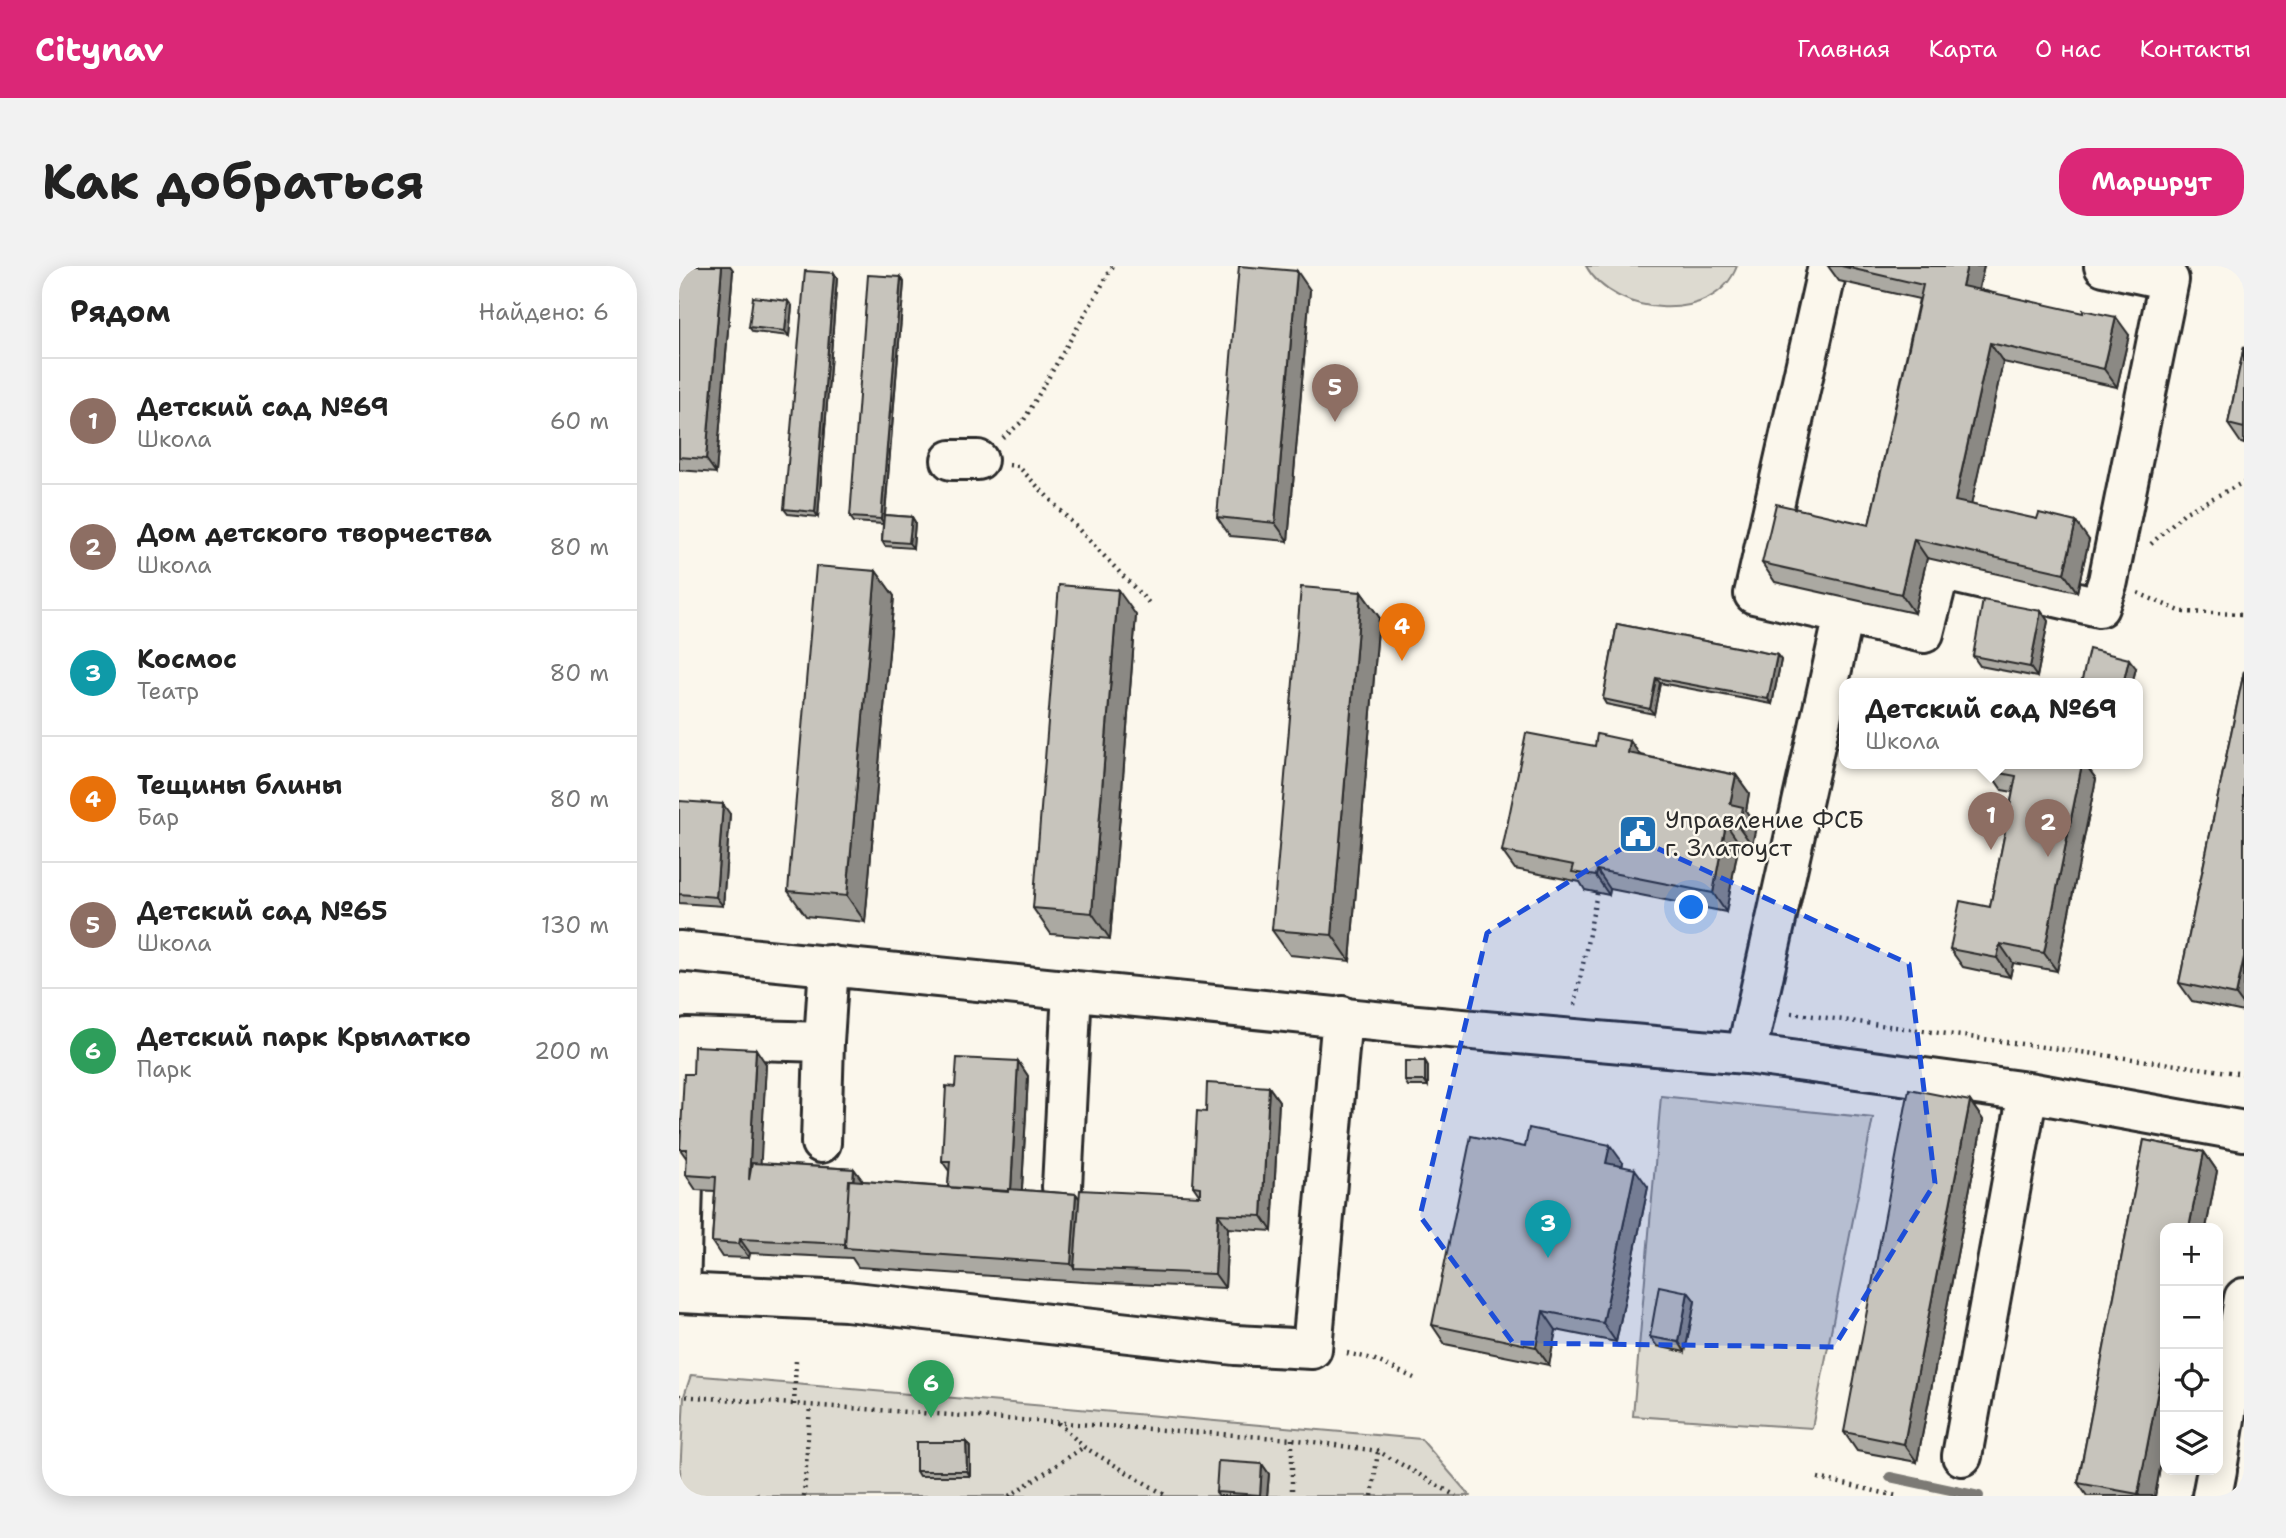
<!DOCTYPE html>
<html lang="ru">
<meta charset="utf-8">
<style>
body{margin:0;font-family:"Shantell Sans",sans-serif;background:#f2f2f2;color:#222}
.controls{position:absolute;right:21px;bottom:21px;display:grid;overflow:hidden;border-radius:14px;box-shadow:0 4px 18px #0003}
.controls button{width:63px;height:63px;display:grid;place-items:center;padding:0;border:0;border-bottom:2px solid #e0e0e0;background:#fff;color:#222;font:35px sans-serif}
.you{position:absolute;left:1013px;top:642px;width:24px;height:24px;margin:-18px;border:5px solid #fff;border-radius:50%;background:#1a73e8;box-shadow:0 0 0 10px #1a73e833}
.badge{display:grid;place-items:center;width:46px;height:46px;border-radius:50%;background:#db2777;color:#fff;font-size:23px;font-weight:700}
.pin{position:absolute;translate:-50% -58px;filter:drop-shadow(0 2px 4px #0008)}
.pin::after{content:'';position:absolute;top:37px;width:24px;height:21px;background:inherit;clip-path:polygon(0 0,100% 0,50% 100%)}
.popup{position:absolute;left:1160px;top:412px;width:304px;height:91px;box-sizing:border-box;display:grid;place-content:center;border-radius:14px;background:#fff;filter:drop-shadow(0 2px 5px #0005);font-size:23px;white-space:nowrap;color:#767676}
.popup b{font-size:26px;color:#222}
.popup::after{content:'';position:absolute;left:50%;top:100%;margin-left:-14px;border:14px solid transparent;border-top-color:#fff}
.list{margin:0;padding:0;list-style:none}
h2{display:flex;justify-content:space-between;align-items:center;height:91px;margin:0;padding:0 28px;font-size:30px}
h2 small{font-size:23px;font-weight:400;color:#767676}
.list li{display:grid;grid-template-columns:46px 1fr auto;gap:21px;align-items:center;box-sizing:border-box;height:126px;padding:0 28px;border-top:2px solid #e0e0e0}
.list b{display:block;font-size:26px;white-space:nowrap}
.list p{margin:0;font-size:23px;white-space:nowrap;color:#767676}
.list em{font-size:23px;font-style:normal;color:#767676}
.icon{flex:none;width:38px;height:38px;fill:none;stroke:currentColor;stroke-width:2;stroke-linecap:round;stroke-linejoin:round}
.map{position:relative;flex:none;width:1565px;height:1230px;overflow:hidden;border-radius:28px}
header{display:flex;align-items:center;gap:42px;box-sizing:border-box;height:98px;padding:0 35px;background:#db2777;color:#fff}
header strong{font-size:33px}
nav{display:flex;gap:38px;margin-inline-start:auto;font-size:24px}
.intro{display:flex;align-items:center;justify-content:space-between;box-sizing:border-box;height:168px;padding:0 42px}
h1{margin:0;font-size:49px}
.button{padding:18px 32px;border-radius:28px;background:#db2777;color:#fff;font-size:24px;font-weight:700}
main{display:flex;gap:42px;padding:0 42px}
aside{flex:1;background:#fff;border-radius:28px;box-shadow:0 4px 18px #0003}
.map>svg:first-child{display:block}
.green{fill:#dddad0;stroke:#84827e;stroke-width:2}
.lines{fill:none;stroke-linecap:round;stroke-linejoin:round}
.stream{stroke:#7b7a75;stroke-width:10}
.minor-casing{stroke:#2b2b2b;stroke-width:44}
.path{stroke:#2b2b2b;stroke-width:4.5;stroke-dasharray:2 5;stroke-linecap:butt}
.minor{stroke:#fbf7ec;stroke-width:38}
.wall{fill:#aba9a2;stroke:#2b2b2b;stroke-width:2}
.shaded-wall{fill:#8b8984;stroke:#2b2b2b;stroke-width:2}
.building{fill:#c7c4bc;stroke:#2b2b2b;stroke-width:2}
.marked{fill:#1d4ed8;fill-opacity:0.2;stroke:#1d4ed8;stroke-width:5;stroke-dasharray:14 9;stroke-linejoin:round}
.labels{text-anchor:middle;dominant-baseline:central;stroke-width:5;stroke-linejoin:round;paint-order:stroke}
.poi-label{font-size:24px;fill:#2b2b2b;stroke:#fbf7ec;text-anchor:start}
</style>
<header>
<strong>Citynav</strong>
<nav><a>Главная</a><a>Карта</a><a>О нас</a><a>Контакты</a></nav>
</header>
<div class="intro"><h1>Как добраться</h1><a class="button">Маршрут</a></div>
<main>
<aside>
<h2>Рядом<small>Найдено: 6</small></h2>
<ul class="list">
<li><span class="badge" style="background:#8d6e63">1</span><div><b>Детский сад №69</b><p>Школа</p></div><em>60 m</em></li>
<li><span class="badge" style="background:#8d6e63">2</span><div><b>Дом детского творчества</b><p>Школа</p></div><em>80 m</em></li>
<li><span class="badge" style="background:#0f9aa8">3</span><div><b>Космос</b><p>Театр</p></div><em>80 m</em></li>
<li><span class="badge" style="background:#e8710a">4</span><div><b>Тещины блины</b><p>Бар</p></div><em>80 m</em></li>
<li><span class="badge" style="background:#8d6e63">5</span><div><b>Детский сад №65</b><p>Школа</p></div><em>130 m</em></li>
<li><span class="badge" style="background:#2e9e5b">6</span><div><b>Детский парк Крылатко</b><p>Парк</p></div><em>200 m</em></li>
</ul>
</aside>
<div class="map">
<svg width="1565" height="1230" viewBox="0 0 1565 1230">
<rect width="100%" height="100%" fill="#fbf7ec"/>
<filter id="ink" filterUnits="userSpaceOnUse"><feTurbulence type="fractalNoise" baseFrequency=".0143" numOctaves="2"/><feDisplacementMap in="SourceGraphic" scale="14" xChannelSelector="R" yChannelSelector="G"/><feConvolveMatrix kernelMatrix="1 2 1 2 8 2 1 2 1" color-interpolation-filters="sRGB"/></filter>
<g filter="url(#ink)">
<path class="green" d="M907 0H1058C1036 59 935 51 907 0Z
M982 830 1194 852 1133 1162 954 1150Z
M12 1109 742 1173 791 1230H0L5 1130Z"/>
<g class="lines">
<path class="stream" d="M1211 1211 1300 1230"/>
<g class="minor-casing">
<path id="minor" d="M1149 0 1075 328 1245 367 1261 304 1420 341 1429 315 1490 14 1425 0
M272 194H299
M0 685 715 757 1067 788 1349 826 1565 865
M150 699 145 776 8 772 1 1027 167 1035 556 1079 633 1083 663 750
M1067 788 1165 349
M142 877 145 776
M383 921 393 724
M1283 1190 1349 826
M1539 1197 1565 1032
M1533 1230 1538 1204"/>
</g>
<path class="path" d="M324 172 345 154 434 0
M330 199 339 200 471 338
M1472 278 1505 247 1565 216
M1459 327 1503 346 1565 348
M896 739 918 627
M1112 747 1565 808
M668 1087 694 1093 735 1112
M0 1130 613 1173 699 1185 777 1230
M115 1139 117 1094
M379 1157 405 1181 488 1230
M613 1173V1230
M1139 1212 1218 1230
M77 1227 78 1230
M125 1230 131 1140
M330 1230 405 1181
M693 1230 699 1185"/>
<use href="#minor" class="minor"/>
</g>
<path class="wall" d="M0 0H51L54 4 37 207 0 204Z
M1149 0H1305L1300 23 1450 69 1438 121 1324 96 1292 238 1410 274 1398 326 1248 292 1235 347 1096 316 1083 297 1190 259 1240 33 1160 15Z
M155 7 158 12 139 251 109 248 105 243Z
M222 11 225 16 206 249 233 251 236 256 234 282 206 280 203 275 204 258 175 256 171 251Z
M631 24 609 275 551 270 538 251Z
M113 40 110 70 74 66 70 61Z
M1565 80V178L1562 177 1549 158Z
M197 305 215 330 186 656 127 650 109 625Z
M682 326 700 351 671 695 611 689 593 664Z
M1362 345 1369 355 1358 411 1301 400 1294 390Z
M457 349 431 673 372 668 354 642Z
M938 358 1098 389 1102 394 1093 438 981 417 975 448 927 438 924 433Z
M1457 402 1453 418H1406L1403 414Z
M1565 405V746L1513 735 1500 717Z
M951 475 961 489 1057 509 1070 527 1067 545 1077 560 1073 579 1060 577 1047 646 931 623 930 629 906 624 901 616 836 603 823 585 916 480Z
M1312 498H1406L1417 513 1378 705 1334 697 1331 711 1284 701 1271 683 1311 641 1334 526 1323 524 1310 505Z
M0 535 51 548 44 640 0 637Z
M339 795 349 810 343 924 397 928 401 933 521 930 514 920 527 846 590 821 600 835 593 965 549 962 546 1022 405 1016 179 1001 173 992 71 987 70 992 43 991 33 976 36 925 17 924 7 909 8 893 1 883 14 808 87 798 81 897 175 903 184 915 269 921 270 905 263 895 276 821Z
M746 795 749 800V820H729L726 815Z
M1291 835 1304 854 1238 1196 1178 1185 1165 1166Z
M1465 874 1525 886 1538 905 1527 962H1486V1174L1476 1230H1408L1399 1217Z
M846 881 944 897 943 900 969 921 937 1076 877 1064 870 1099 766 1078 753 1059Z
M1009 1026 1016 1035 1006 1086 978 1080 971 1071Z
M287 1176 291 1181V1210H240L237 1205Z
M583 1198 590 1208 588 1230H540L537 1226Z"/>
<path class="shaded-wall" d="M43 0H51L54 4 37 207 27 193Z
M1288 0H1305L1296 38 1283 20Z
M618 5 631 24 609 275 596 257Z
M155 7 158 12 139 251 136 246Z
M222 11 225 16 205 258 202 253Z
M109 35 113 40 110 70 106 65Z
M1437 51 1450 69 1438 121 1425 103Z
M1311 77 1324 96 1289 253 1276 235Z
M233 251 236 256 234 282 230 277Z
M1397 256 1410 274 1398 326 1385 307Z
M1235 273 1248 292 1235 347 1222 328Z
M197 305 215 330 186 656 168 630Z
M439 324 457 349 431 673 413 647Z
M682 326 700 351 671 695 653 669Z
M1362 345 1369 355 1358 411 1351 401Z
M1098 389 1102 394 1093 438 1089 433Z
M1450 393 1457 402 1453 418H1444Z
M977 412 981 417 975 448 971 443Z
M951 475 964 493 949 487Z
M1403 498H1406L1417 513 1378 705 1365 687Z
M1057 509 1070 527 1067 545 1077 560 1073 579 1060 561 1051 538Z
M44 538 51 548 44 640 37 631Z
M1047 558 1060 577 1047 646 1034 627Z
M918 604 931 623 930 629 917 610Z
M1321 678 1334 697 1331 711 1318 692Z
M1565 691V740L1557 729Z
M77 783 87 798 80 928 70 914Z
M339 795 349 810 342 939 332 925Z
M746 795 749 800V820L746 815Z
M590 821 600 835 593 965 583 950Z
M1291 835 1304 854 1238 1196 1225 1178Z
M931 879 944 897 940 915 927 897Z
M1525 886 1538 905 1527 962H1510Z
M175 903 185 917 172 982Z
M956 903 969 921 937 1076 924 1057Z
M397 928 410 946 395 1002 392 998Z
M539 948 549 962 546 1022 536 1008Z
M61 973 71 987 70 992 60 978Z
M1009 1026 1016 1035 1006 1086 1000 1076Z
M864 1045 877 1064 870 1099 857 1081Z
M1486 1088V1174L1476 1230H1461L1459 1228Z
M287 1176 291 1181V1210L288 1205Z
M583 1198 590 1208 588 1230H581V1229Z"/>
<path class="building" d="M0 0H43L27 193 0 191Z
M560 0 618 5 596 257 538 251Z
M1162 0H1288L1283 20 1404 47V44L1437 51 1425 103 1311 77 1276 235 1358 253 1360 247 1397 256 1385 307 1235 273 1222 328 1083 297 1097 238 1190 259 1244 19Z
M126 5 155 7 136 246 105 243Z
M189 9 222 11 202 253 171 251Z
M74 31 109 35 106 65 70 61Z
M1565 80V162L1549 158Z
M205 249 233 251 230 277 203 275Z
M137 300 197 305 168 630 109 625Z
M380 319 439 324 413 647 354 642Z
M622 321 682 326 653 669 593 664Z
M1304 334 1362 345 1351 401 1294 390Z
M938 358 1098 389 1089 433 977 412 971 443 924 433Z
M1410 383 1450 393 1444 418H1422L1403 414Z
M1565 405V691L1557 729 1500 717Z
M847 467 916 480 918 468 951 475 949 487 1057 509 1051 538 1064 541 1060 561 1047 558 1034 627 918 604 917 610 893 606 895 599 823 585Z
M1312 498H1403L1365 687 1321 678 1318 692 1271 683 1281 635 1311 641 1337 510 1310 505Z
M0 535 44 538 37 631 0 628Z
M15 780 77 783 70 914 73 897 175 903 174 914H170L166 978 61 973 60 978 33 976 37 911 7 909 8 883H1L5 808H14Z
M278 792 339 795 332 923H329V925L269 921 271 895H263L267 820 276 821Z
M726 795H746V815H726Z
M528 817 590 821 583 950 539 948 536 1008 395 1002 401 924 521 930V921L514 920 518 845 527 846Z
M1230 823 1291 835 1225 1178 1165 1166Z
M850 862 931 879 927 897 956 903 924 1057 864 1045 857 1081 753 1059 792 870 846 881Z
M1465 874 1525 886 1510 962H1486V1088L1459 1228 1399 1217Z
M170 914 329 926V923L397 928 392 998 166 982Z
M980 1020 1009 1026 1000 1076 971 1071Z
M237 1176H287L288 1205H237Z
M539 1195 583 1198 581 1229 537 1226Z"/>
</g>
<path class="marked" d="M958 573 1230 698 1256 917 1155 1081 834 1077 741 950 808 667Z"/>
<defs>
<g id="civic-square" transform="scale(2.0125)"><rect x="-9" y="-9" width="18" height="18" rx="4" fill="#1f6fb2" stroke="#fbf7ec"/><path d="M-.6-6.5H3V-4.5H.6V-3L4-1V1h2V6H-6V1h2V-1L-.6-3ZM-1.2 2.5V6h2.4V2.5Z" fill="#fff"/></g>
</defs>
<g fill-rule="evenodd">
<use href="#civic-square" x="959" y="568"/>
</g>
<g class="labels">
<g class="poi-label">
<text x="986" y="554">Управление ФСБ<tspan x="986" dy="28">г. Златоуст</tspan></text>
</g>
</g>
</svg>
<div class="controls">
<button>+</button>
<button>−</button>
<button><svg class="icon" aria-label="locate" viewBox="0 0 24 24"><circle cx="12" cy="12" r="6"/><path d="M12 2v4M12 18v4M2 12h4M18 12h4"/></svg></button>
<button><svg class="icon" aria-label="layers" viewBox="0 0 24 24"><path d="M12 4l9 5-9 5-9-5zM3 14l9 5 9-5"/></svg></button>
</div>
<div class="you"></div>
<div class="pin badge" style="left:1312px;top:584px;background:#8d6e63">1</div>
<div class="popup"><b>Детский сад №69</b>Школа</div>
<div class="pin badge" style="left:1369px;top:591px;background:#8d6e63">2</div>
<div class="pin badge" style="left:869px;top:992px;background:#0f9aa8">3</div>
<div class="pin badge" style="left:723px;top:395px;background:#e8710a">4</div>
<div class="pin badge" style="left:656px;top:156px;background:#8d6e63">5</div>
<div class="pin badge" style="left:252px;top:1152px;background:#2e9e5b">6</div>
</div>
</main>
